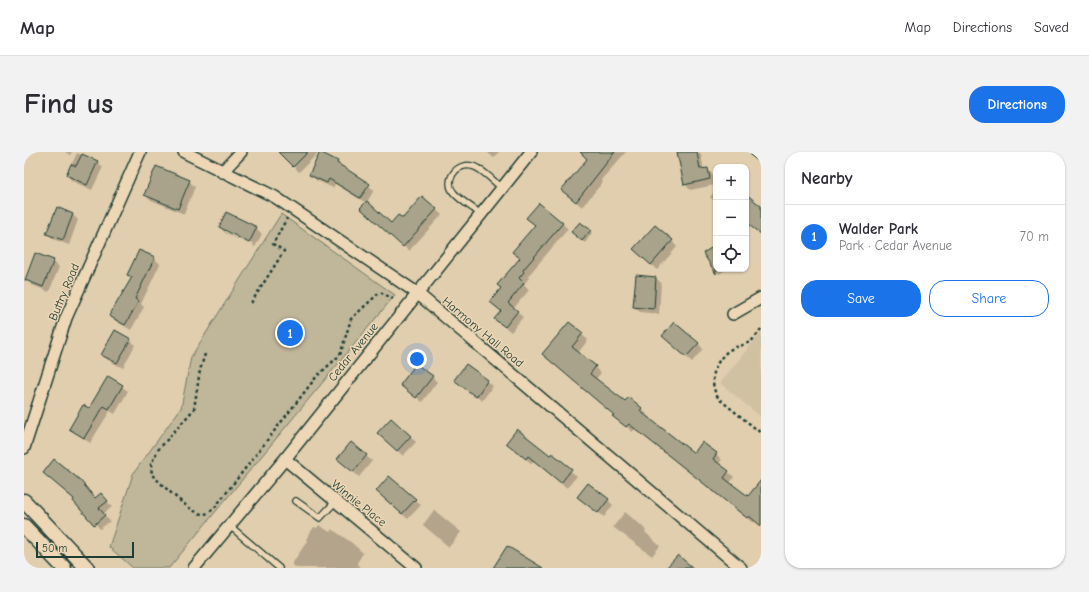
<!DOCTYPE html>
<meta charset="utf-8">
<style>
body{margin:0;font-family:"Comic Neue",sans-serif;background:#f2f2f3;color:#2b2b33}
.controls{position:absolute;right:12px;top:12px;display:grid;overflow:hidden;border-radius:8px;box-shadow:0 1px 3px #0004}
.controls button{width:36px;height:36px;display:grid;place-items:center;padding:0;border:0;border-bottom:1px solid #e1e1e2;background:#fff;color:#2b2b33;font:20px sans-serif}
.scale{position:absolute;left:12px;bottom:10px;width:98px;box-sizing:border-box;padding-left:4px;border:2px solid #1f3d34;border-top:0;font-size:11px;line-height:14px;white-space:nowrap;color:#1f3d34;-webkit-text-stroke:3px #edd7b6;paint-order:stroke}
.you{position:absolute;left:393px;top:207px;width:14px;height:14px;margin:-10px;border:3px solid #fff;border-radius:50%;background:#1a73e8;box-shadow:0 0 0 6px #1a73e833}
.badge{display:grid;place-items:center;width:26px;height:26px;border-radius:50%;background:#1a73e8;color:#fff;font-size:13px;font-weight:700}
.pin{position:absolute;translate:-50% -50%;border:2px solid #fff;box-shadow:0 1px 4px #0006}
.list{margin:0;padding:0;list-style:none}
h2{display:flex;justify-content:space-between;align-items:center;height:52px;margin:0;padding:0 16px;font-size:17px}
h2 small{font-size:13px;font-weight:400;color:#7c7c81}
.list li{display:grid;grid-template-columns:26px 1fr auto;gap:12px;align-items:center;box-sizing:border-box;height:64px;padding:0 16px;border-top:1px solid #e1e1e2}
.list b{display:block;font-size:15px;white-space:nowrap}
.list p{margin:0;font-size:13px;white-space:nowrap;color:#7c7c81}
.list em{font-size:13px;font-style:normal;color:#7c7c81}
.actions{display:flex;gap:8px;padding:12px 16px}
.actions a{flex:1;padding:9px 0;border:1px solid #1a73e8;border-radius:16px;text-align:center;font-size:14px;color:#1a73e8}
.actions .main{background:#1a73e8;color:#fff}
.icon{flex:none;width:22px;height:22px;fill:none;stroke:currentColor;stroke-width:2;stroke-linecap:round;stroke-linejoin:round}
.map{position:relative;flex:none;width:737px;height:416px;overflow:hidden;border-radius:16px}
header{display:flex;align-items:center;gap:24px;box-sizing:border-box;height:56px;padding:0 20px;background:#fff;border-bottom:1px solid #e1e1e2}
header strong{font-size:19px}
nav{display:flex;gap:22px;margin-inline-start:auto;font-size:14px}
.intro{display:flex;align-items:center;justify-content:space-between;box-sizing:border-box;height:96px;padding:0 24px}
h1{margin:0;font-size:28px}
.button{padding:10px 18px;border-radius:16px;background:#1a73e8;color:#fff;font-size:14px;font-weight:700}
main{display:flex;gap:24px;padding:0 24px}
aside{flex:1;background:#fff;border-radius:16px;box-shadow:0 1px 3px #0004}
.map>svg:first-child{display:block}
.built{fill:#d0c1a3}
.green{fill:#c0b69a;stroke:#707a67}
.shadow{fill:#0003;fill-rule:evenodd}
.building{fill:#a8a38a;stroke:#1f3d34}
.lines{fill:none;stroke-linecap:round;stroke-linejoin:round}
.service-casing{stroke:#1f3d34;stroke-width:8}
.minor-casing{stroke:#1f3d34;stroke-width:14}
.tertiary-casing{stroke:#1f3d34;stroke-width:17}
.path{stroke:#1f3d34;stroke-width:2.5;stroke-dasharray:3 3;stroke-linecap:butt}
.service{stroke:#edd7b6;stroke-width:5.5}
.minor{stroke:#edd7b6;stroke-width:11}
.tertiary{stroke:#edd7b6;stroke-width:14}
.labels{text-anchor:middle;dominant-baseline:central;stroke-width:3;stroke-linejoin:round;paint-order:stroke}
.street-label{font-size:12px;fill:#1f3d34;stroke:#edd7b6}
</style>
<header>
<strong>Map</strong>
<nav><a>Map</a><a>Directions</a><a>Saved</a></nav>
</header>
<div class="intro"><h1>Find us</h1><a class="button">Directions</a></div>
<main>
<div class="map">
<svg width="737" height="416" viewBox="0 0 737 416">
<rect width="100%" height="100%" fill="#e1ceae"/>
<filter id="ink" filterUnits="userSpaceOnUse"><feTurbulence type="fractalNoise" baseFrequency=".025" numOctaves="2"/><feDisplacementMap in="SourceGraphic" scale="8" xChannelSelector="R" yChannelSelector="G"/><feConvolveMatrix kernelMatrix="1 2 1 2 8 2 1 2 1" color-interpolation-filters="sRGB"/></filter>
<g filter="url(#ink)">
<path class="built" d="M737 180V265L696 231Z"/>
<path class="green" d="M257 62 371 143 145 416H109L85 395 109 322 157 256 167 205Z"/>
<path class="shadow" d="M41 0H48L46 3Z
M257 0H295L275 20Z
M463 0H475L470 6Z
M566 0H602L577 28 579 30 558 55 544 43 564 7Z
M660 0H674L677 3 680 18 683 17 689 23 691 33 666 38 661 32Z
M53 1 73 10 79 15 68 38 48 29 43 23Z
M313 10 350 38 343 50 367 72 379 68 398 45 418 63 385 99 342 62V51L311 32 309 36 292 28 287 23Z
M165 29 171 35 160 62 127 48 122 42Z
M692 38V51L686 45Z
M49 63 54 68 45 93 29 87 24 81Z
M538 71 544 77 504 124 505 126 500 132 505 138 489 157 499 165 487 180 477 172 478 137 496 107 489 100Z
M196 75 232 76 238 82 231 95 201 81ZM201 77 230 92 229 94 201 80Z
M566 79 568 81 561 91 551 83Z
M648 89 653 95 633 118 616 103Z
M692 94V117H703L695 122 690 117Z
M130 106 136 112 117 152 120 155 107 178 92 169 87 164 108 127 104 123Z
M29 109 35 115 25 140 8 133 2 127Z
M632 126 637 131 635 162 616 160 610 155Z
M545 171 564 188 554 201 577 221 572 227 601 251 605 246 623 262 621 264 670 302 679 292 692 302 698 308 694 312 710 325 706 331 724 345 737 337V373L731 369 729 371 611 277 608 280 591 263 525 208Z
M106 187 111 193 99 216 84 208 79 203Z
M645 189 674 191 679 197 668 210Z
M443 213 469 234 458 249 432 228Z
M84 225 104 239 91 262 86 259 66 291 46 277 66 258Z
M408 225 413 230 398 250 378 233Z
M386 284 392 290 379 304 360 286Z
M327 291 348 309 335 325 320 312Z
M483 291 526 304 553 324 543 336 510 309 508 312Z
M358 345 391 348 397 353 384 367Z
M555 345 584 348 589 353 580 365Z
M71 347 82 348 88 355 79 362 86 369 76 377 51 348Z
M410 358 437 380 425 395 399 373Z
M601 360 618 374 622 379 621 380 636 394 628 404 589 375Z
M295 373 306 380 308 377 328 391 339 401 333 411 336 416H272L268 412 283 389 282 387 290 375 293 376Z"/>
<path class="building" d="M254 0H284L269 15Z
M296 0 314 9 313 11 346 32 336 46 305 27 303 31 285 23Z
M556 0H591L552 50 537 38 563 7Z
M653 0H673L676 17 684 16 686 27 660 33Z
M58 2 74 9 63 33 42 23 47 12 52 14Z
M132 14 166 28 154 57 120 43Z
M722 42 737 54V82L722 71Z
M398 44 413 57 379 95 336 56 343 49 367 71 374 63 379 66Z
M515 51 539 71 499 118 500 120 495 126 500 131 484 151 494 159 481 175 470 167 477 159 466 150 477 136 473 133 496 106 488 100 511 73 502 66Z
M33 55 49 62 39 88 22 82Z
M202 60 233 75 225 91 195 75Z
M556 70 567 78 558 89 547 80Z
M631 73 649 88 627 113 609 97Z
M692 93V122L679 101Z
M115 98 131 105 111 147 115 149 101 173 85 164 108 125 103 123Z
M11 101 30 108 19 135 1 128Z
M612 123 632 125 630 157 609 155Z
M545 170 559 181 548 195 572 214 566 222 601 249 605 245 618 256 616 259 670 301 678 290 693 301 689 307 705 319 700 326 724 344 737 328V374L725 364 723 366 605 272 602 275 588 264 590 263 518 202Z
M650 170 675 191 662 205 638 184Z
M91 178 107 187 93 211 77 203Z
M392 212 409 224 392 246 376 233Z
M442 212 464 228 452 245 430 228Z
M84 224 99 233 85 257 80 254 60 286 45 277 59 253 65 256Z
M367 266 387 284 373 299 353 281Z
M493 277 526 303 528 301 548 317 537 331 504 304 502 307 482 291Z
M327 290 343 303 329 320 313 307Z
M30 307 56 328 71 346 77 341 84 349 75 356 81 363 70 373 49 349 50 347 19 321Z
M365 324 392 347 378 362 352 339Z
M564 331 585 347 574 361 553 345Z
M483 394 519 416H469Z
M654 403 669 416H642Z"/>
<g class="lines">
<g class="service-casing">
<path id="service" d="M457 62C449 56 437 49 430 41 419 29 433 10 448 14 458 16 470 30 478 36
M272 349 296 366 312 349
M206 374 255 416"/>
</g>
<g class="minor-casing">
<path id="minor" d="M160 0 251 45 393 141 717 416
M733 0 737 3
M198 20 217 0
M709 162 737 146
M0 296 42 166 116 0
M261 307 392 416
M170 416 261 307 507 0"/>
</g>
<g class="tertiary-casing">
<path id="tertiary" d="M0 349 63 416
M0 374 40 416"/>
</g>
<path class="path" d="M227 151 260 99 249 92 263 66
M737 177C734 181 731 186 727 189 720 194 711 194 704 199 689 211 684 232 695 247L737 281
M181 202 176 218 170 257 134 298 127 312 128 323C138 332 167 362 179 362 185 362 188 358 192 354L293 224 316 203 327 167 356 140 369 147"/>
<use href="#service" class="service"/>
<use href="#minor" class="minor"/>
<use href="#tertiary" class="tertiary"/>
</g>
</g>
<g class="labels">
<g class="street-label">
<text transform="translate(40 140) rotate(-67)">Buttry Road</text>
<text transform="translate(459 180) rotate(40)">Harmony Hall Road</text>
<text transform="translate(329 200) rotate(-51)">Cedar Avenue</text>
<text transform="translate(335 351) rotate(39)">Winnie Place</text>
</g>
</g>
</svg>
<div class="controls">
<button>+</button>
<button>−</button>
<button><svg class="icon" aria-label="locate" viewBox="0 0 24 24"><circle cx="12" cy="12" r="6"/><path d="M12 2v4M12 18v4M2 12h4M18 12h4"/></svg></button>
</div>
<div class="scale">50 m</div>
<div class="you"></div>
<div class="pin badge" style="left:266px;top:181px">1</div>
</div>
<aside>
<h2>Nearby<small></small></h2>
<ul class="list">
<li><span class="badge">1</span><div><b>Walder Park</b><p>Park · Cedar Avenue</p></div><em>70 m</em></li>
</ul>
<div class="actions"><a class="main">Save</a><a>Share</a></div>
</aside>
</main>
